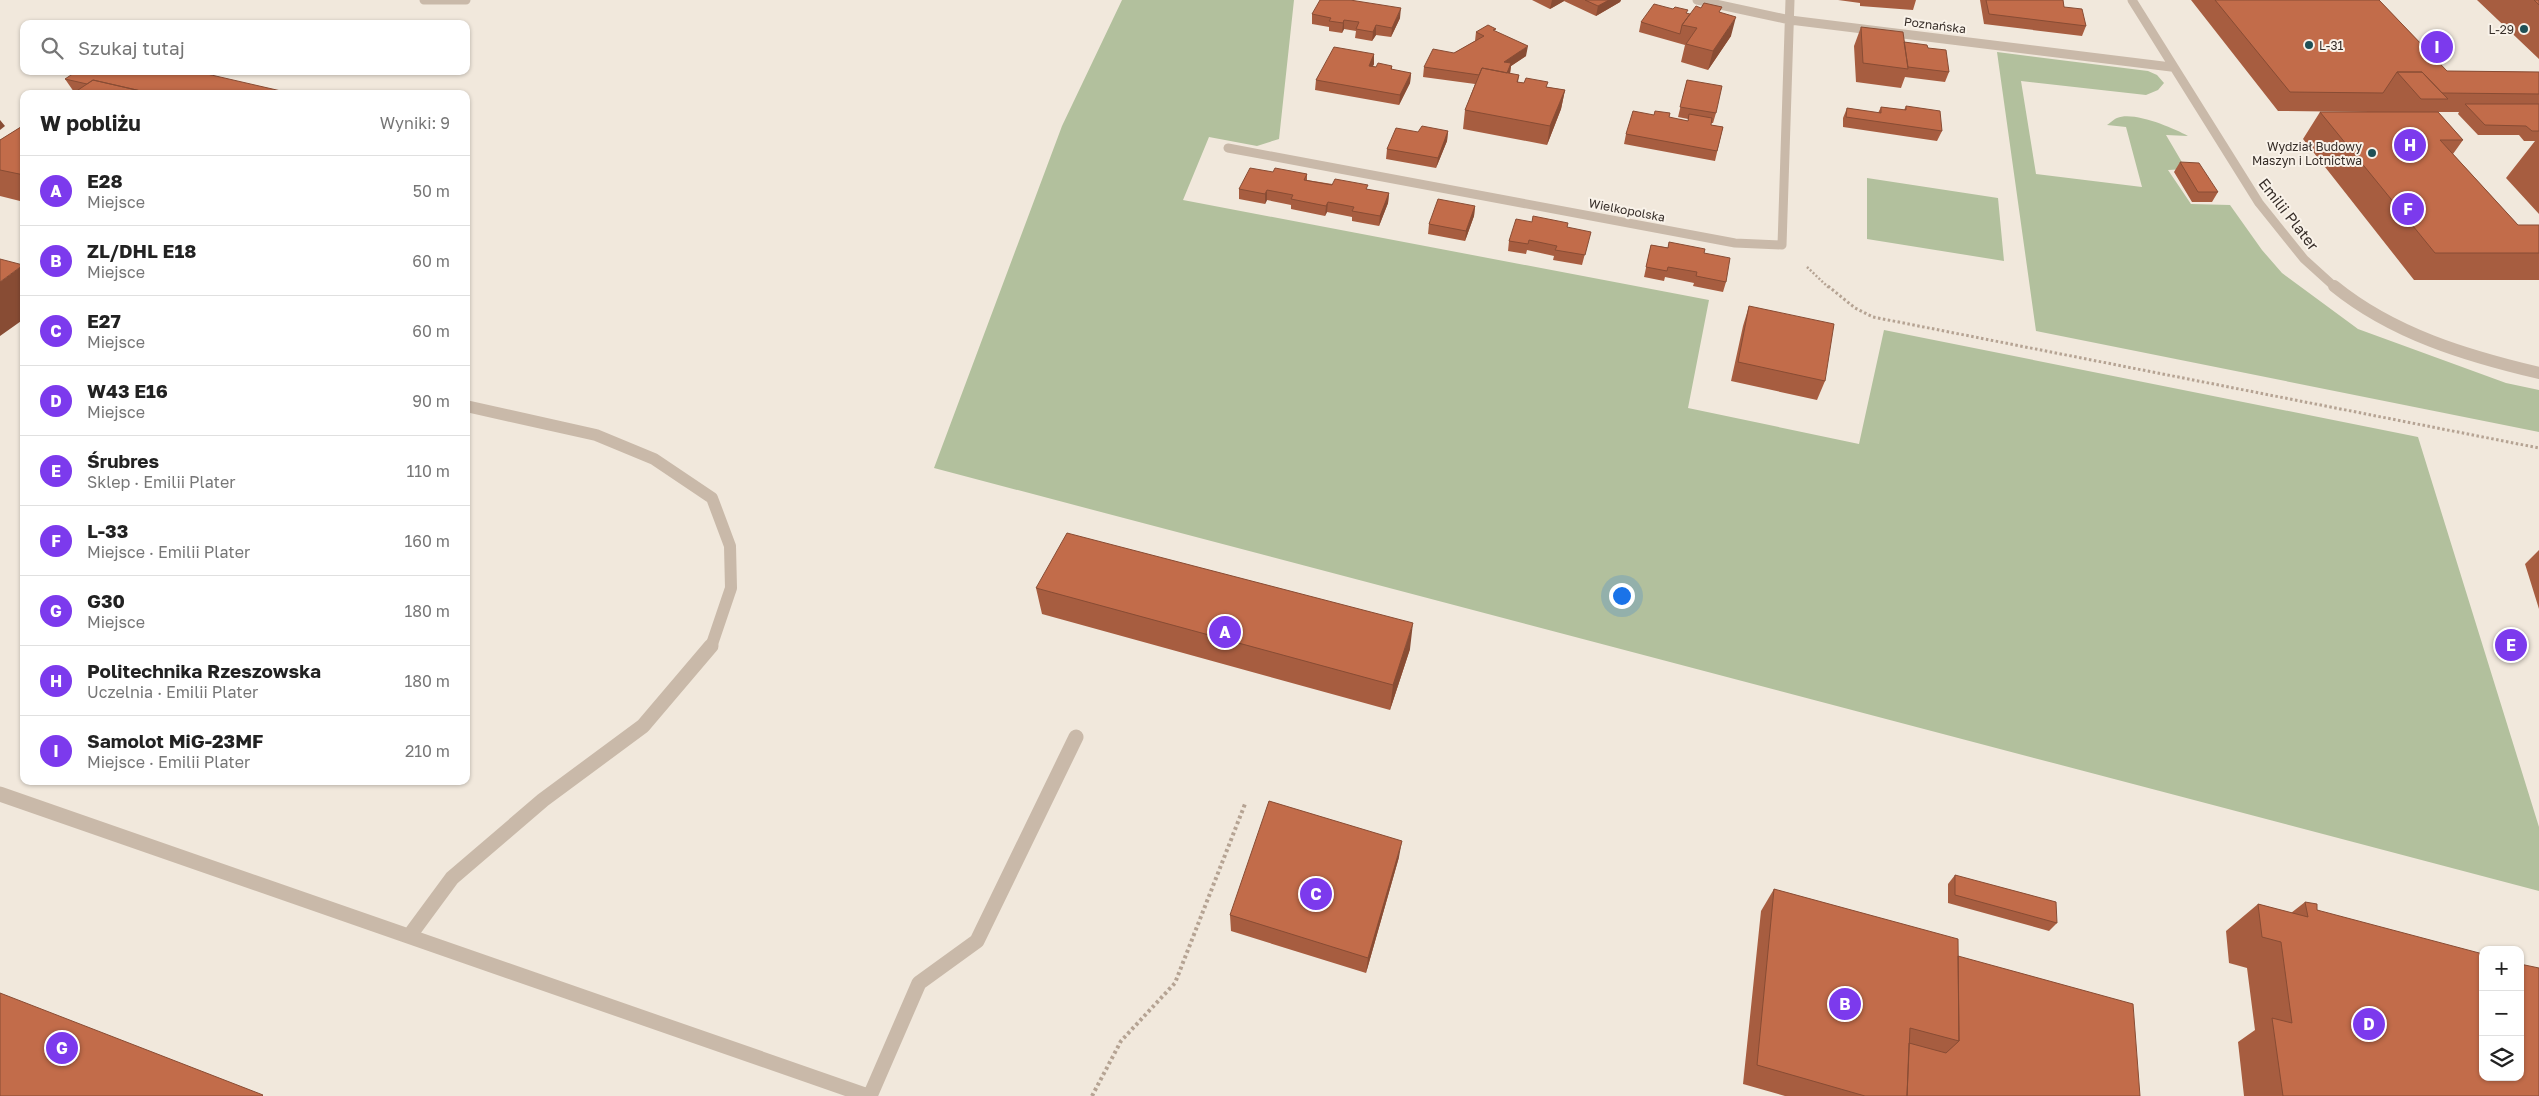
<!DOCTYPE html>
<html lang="pl">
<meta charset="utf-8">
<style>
body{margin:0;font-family:"Golos Text",sans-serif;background:#f6f6f6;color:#222}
.controls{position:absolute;right:15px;bottom:15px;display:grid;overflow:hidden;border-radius:10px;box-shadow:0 1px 4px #0004}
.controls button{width:45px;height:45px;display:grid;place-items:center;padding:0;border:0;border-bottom:1px solid #e0e0e0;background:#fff;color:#222;font:25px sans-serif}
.you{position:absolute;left:1621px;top:595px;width:18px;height:18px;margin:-12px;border:4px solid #fff;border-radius:50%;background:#1a73e8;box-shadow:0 0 0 8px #1a73e833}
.badge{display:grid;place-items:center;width:32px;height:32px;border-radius:50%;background:#7c3aed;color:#fff;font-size:16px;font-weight:700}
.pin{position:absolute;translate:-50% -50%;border:2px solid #fff;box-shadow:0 1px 5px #0006}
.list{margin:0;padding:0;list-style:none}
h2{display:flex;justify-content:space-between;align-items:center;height:65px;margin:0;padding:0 20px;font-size:21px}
h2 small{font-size:16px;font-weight:400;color:#767676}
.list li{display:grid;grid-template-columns:32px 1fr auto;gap:15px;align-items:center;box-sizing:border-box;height:70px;padding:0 20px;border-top:1px solid #e0e0e0}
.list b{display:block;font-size:19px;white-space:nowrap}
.list p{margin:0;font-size:16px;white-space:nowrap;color:#767676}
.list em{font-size:16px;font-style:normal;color:#767676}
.icon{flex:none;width:28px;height:28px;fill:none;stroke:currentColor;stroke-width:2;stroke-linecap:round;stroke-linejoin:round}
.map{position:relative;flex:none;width:2539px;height:1096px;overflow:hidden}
.search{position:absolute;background:#fff;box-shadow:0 1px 4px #0004;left:20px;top:20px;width:450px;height:55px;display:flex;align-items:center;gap:12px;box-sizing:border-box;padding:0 18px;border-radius:10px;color:#767676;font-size:19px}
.panel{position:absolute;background:#fff;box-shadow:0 1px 4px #0004;left:20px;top:90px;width:450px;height:695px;border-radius:10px}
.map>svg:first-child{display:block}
.green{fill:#b2c09d}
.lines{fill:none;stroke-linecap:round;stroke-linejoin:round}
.path-far2{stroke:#b5a393;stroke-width:2.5;stroke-dasharray:2 2;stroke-linecap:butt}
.path-far1{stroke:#b5a393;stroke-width:3;stroke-dasharray:2.5 2.5;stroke-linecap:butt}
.path{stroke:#b5a393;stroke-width:4;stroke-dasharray:3 3;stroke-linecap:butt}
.minor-far2{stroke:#c9b9a9;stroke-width:9}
.minor-far1{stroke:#c9b9a9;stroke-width:12}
.minor{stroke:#c9b9a9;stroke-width:15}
.wall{fill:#a75d40}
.shaded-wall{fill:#884c34}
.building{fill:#c26c4a;stroke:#884c34}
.poi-dot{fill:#1f5056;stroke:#f9f2e9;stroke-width:2}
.labels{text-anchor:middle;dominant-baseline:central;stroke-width:4;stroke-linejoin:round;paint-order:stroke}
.far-street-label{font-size:12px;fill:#362d28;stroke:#f9f2e9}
.far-poi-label{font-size:12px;fill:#362d28;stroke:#f9f2e9;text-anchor:end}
.street-label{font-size:15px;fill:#362d28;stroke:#f9f2e9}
</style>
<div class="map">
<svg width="2539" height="1096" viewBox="0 0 2539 1096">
<rect width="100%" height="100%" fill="#f1e8dc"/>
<path class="green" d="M1122 0H1294L1279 139 1257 146 1209 137 1183 200 1709 300 1688 408 1859 444 1884 330 2418 437 2539 827V891L934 468 1062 126Z
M1997 52 2148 71 2157 75 2164 83 2158 90 2146 95 2021 81 2036 174 2142 187 2126 127 2107 125C2110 123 2114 119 2117 118 2134 111 2173 128 2188 136L2166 135 2186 169 2168 170 2191 204 2230 205 2262 250 2282 273 2358 329 2506 383 2539 390V432L2036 331Z
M1867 178 1998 198 2004 261 1867 239Z"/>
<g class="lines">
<path class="path-far2" d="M1807 267 1829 288"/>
<path class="path-far1" d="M1828 286 1855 308 1873 317 2539 448"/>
<path class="path" d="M1092 1096 1121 1041 1175 983 1245 804"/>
<path class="minor-far2" d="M424 0H466
M1697 0 1790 20 2171 67
M2132 0 2259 203 2304 259 2336 288
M1228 148 1735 243 1782 245 1790 0"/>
<path class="minor-far1" d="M2334 286C2393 334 2467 356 2539 373
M466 406 596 435 654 459 712 498 730 546 731 588 711 647"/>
<path class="minor" d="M0 794 868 1096
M410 935 452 878 543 800 643 726 711 646
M870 1096 919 983 977 941 1076 737"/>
</g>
<path class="wall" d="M1532 0H1621L1620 2 1596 16 1564 1 1550 9Z
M1838 0H1916L1913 10 1860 6V3Z
M1980 0H2063L2064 7 2086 26 2082 36 1984 24Z
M2191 0H2379L2447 71 2539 72V214L2506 178 2535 141H2524L2519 135H2478L2458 114 2459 112H2438L2463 140 2453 154 2518 225H2539V280H2414L2303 139 2320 112H2370L2278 111Z
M2477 0H2539V59Z
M1721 13 1731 36 1708 70 1681 62 1685 45 1639 32 1641 22 1687 14H1690Z
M1312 14 1400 18 1391 37 1376 35 1372 41 1355 38 1356 31 1344 29 1342 33 1329 31V27L1312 24Z
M1861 27 1904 42 1928 48 1949 72 1945 82 1905 77 1901 88 1856 82 1854 46Z
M1476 32H1496L1526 56 1511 66 1510 74 1519 75 1518 82 1565 90 1561 109 1547 145 1463 129 1465 110 1475 84 1423 77 1424 67 1454 53 1475 41Z
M1374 54V64L1373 66 1376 67 1392 66V70L1411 73 1410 83 1399 105 1315 90 1316 80Z
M65 79 294 94 74 92Z
M1687 80 1716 113 1713 123H1711V125L1723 127 1715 161 1624 144 1626 134 1654 115 1688 121V119L1678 117Z
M1906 106 1942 131 1937 141 1843 127V118L1847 108 1878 113 1881 107 1904 110Z
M24 125V202L0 196V140Z
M1448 131 1447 141 1436 168 1386 159 1387 149 1418 132Z
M2180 162 2218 192 2212 202H2192L2174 172Z
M1273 172 1307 174V180L1389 193 1388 203 1379 226 1352 221V217L1327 212 1325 216 1291 209V205L1267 200 1265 204 1239 199V189Z
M1475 206 1474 216 1465 241 1428 234 1429 224Z
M1532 222 1567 227 1588 242 1582 265 1553 260 1554 256 1527 250 1526 254 1508 251 1509 241Z
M1651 245 1704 253 1726 282 1723 292 1693 286 1694 283 1665 277 1664 281 1644 277Z
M1749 306 1825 381 1817 400 1731 381 1743 326Z
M2539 550V609L2525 564Z
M1036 588 1410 649 1390 710 1042 614Z
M1399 857 1366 973 1231 931 1230 915Z
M1955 875 2057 923 2049 931 1948 903V884Z
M1774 889 1958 956 2140 1096H1785L1743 1084 1761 911Z
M2305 902 2317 910 2539 1096H2244L2238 1042 2255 1030 2247 968 2229 963 2226 931 2258 904 2291 913Z"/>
<path class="shaded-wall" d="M1552 0H1564V1L1550 9Z
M1609 0H1621L1620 2 1596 16 1598 6Z
M1401 8 1400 18 1391 37 1392 28Z
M1736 17 1731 36 1708 70 1713 51Z
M1344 20V29L1342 33 1343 23Z
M1376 25V35L1372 41 1373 32Z
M1528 46 1526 56 1511 66 1510 73 1503 89 1504 62Z
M1374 54V64L1368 75 1369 66Z
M1411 73 1410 83 1399 105 1400 95Z
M1565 90 1561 109 1547 145 1550 126Z
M0 120 5 126 0 130Z
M1448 131 1447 141 1436 168 1438 158Z
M1267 190V200L1265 204V194Z
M1389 193 1388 203 1379 226 1380 216Z
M1328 202 1327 212 1325 216 1326 206Z
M1475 206 1474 216 1465 241 1466 231Z
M23 265 24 319 0 336V282Z
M1413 623 1410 649 1390 710 1393 685Z
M1402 841 1399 857 1366 973 1368 958Z"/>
<path class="building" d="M1320 0H1350L1401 8 1392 28 1376 25 1373 32 1356 29 1359 22 1344 20 1343 23 1329 21 1331 18 1312 14Z
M1585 0H1609L1598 6Z
M1986 0H2063L2064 7 2082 9 2086 26 1989 14Z
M2215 0H2379L2447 71 2539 72V94L2442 93 2422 72H2397L2383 93 2290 92Z
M2534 0H2539V5Z
M1704 3 1722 7 1719 12 1736 17 1713 51 1686 44 1697 28 1682 25 1696 6 1701 8Z
M1654 4 1673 9 1675 7 1688 10 1686 13 1690 14 1682 25 1680 34 1641 22Z
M1488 25 1496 29 1493 30 1528 46 1504 62 1511 63 1507 73 1482 68 1479 75 1424 67 1433 49 1454 53 1484 36 1476 32Z
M1861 27 1903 32 1908 69 1863 63Z
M1904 42 1927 45 1928 48 1946 50 1949 72 1908 67Z
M1334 47 1374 54 1369 66 1376 67 1378 63 1392 66 1391 69 1411 73 1400 95 1316 80Z
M1482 68 1519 75 1517 82 1524 83 1526 78 1548 82 1546 87 1565 90 1550 126 1465 110Z
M77 71H194L294 94H154L93 80 87 84 65 79Z
M2397 72H2422L2448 99H2421Z
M93 80 154 94H72Z
M1687 80 1722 86 1716 113 1680 107Z
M2465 104H2539V131H2532L2526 126 2485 125Z
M1906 106 1940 111 1942 131 1846 117 1847 108 1881 113V107L1906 110Z
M1633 111 1654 115 1655 111 1670 113 1669 117 1688 121 1689 114 1712 118 1711 125 1723 127 1717 151 1626 134Z
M2320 112H2438L2463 140H2440L2518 225H2539V253H2435Z
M24 125V175L0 170V140Z
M1422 126 1448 131 1438 158 1387 149 1396 128 1418 132Z
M2180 162 2199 163 2218 192H2198Z
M1250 168 1273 172 1275 168 1307 174 1304 180 1332 185 1335 179 1368 185 1366 189 1389 193 1380 216 1352 211 1354 207 1328 202 1326 206 1291 199 1293 195 1267 190 1265 194 1239 189Z
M1438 199 1475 206 1466 231 1429 224Z
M1533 216 1568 223 1567 227 1591 232 1585 255 1555 250 1557 246 1529 240 1528 244 1509 241 1516 219 1532 222Z
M1669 242 1705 249 1704 253 1730 258 1726 282 1696 276 1697 272 1668 267 1667 271 1646 267 1651 245 1668 248Z
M0 259 23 265 0 282Z
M1749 306 1834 324 1825 381 1738 362Z
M1067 533 1413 623 1393 685 1036 588Z
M1269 801 1402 841 1368 958 1230 915Z
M1955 875 2056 902 2057 923 1955 895Z
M1774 889 1958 939 1959 1041 1910 1028 1907 1096H1865L1757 1065Z
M2305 902 2317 904V910L2483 954V1077H2520V964L2539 968V1096H2283L2272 1018 2292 1023 2281 942 2262 937 2258 904 2308 917Z
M1958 956 2133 1004 2140 1096H1907L1909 1043 1946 1053 1959 1041Z
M0 993 263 1095 262 1096H0Z"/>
<g class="poi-dot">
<circle cx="2524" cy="29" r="5"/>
<circle cx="2309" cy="45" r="5"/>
<circle cx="2372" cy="153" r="5"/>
</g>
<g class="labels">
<g class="far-street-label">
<text transform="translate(1935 25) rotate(7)">Poznańska</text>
<text transform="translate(1627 210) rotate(11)">Wielkopolska</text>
</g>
<g class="far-poi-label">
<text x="2514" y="29">L-29</text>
<text x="2319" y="45" text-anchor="start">L-31</text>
<text x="2362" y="146">Wydział Budowy<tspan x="2362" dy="14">Maszyn i Lotnictwa</tspan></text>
</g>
<g class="street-label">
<text transform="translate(2289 214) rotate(52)">Emilii Plater</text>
</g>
</g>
</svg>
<div class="controls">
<button>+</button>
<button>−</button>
<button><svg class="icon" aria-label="layers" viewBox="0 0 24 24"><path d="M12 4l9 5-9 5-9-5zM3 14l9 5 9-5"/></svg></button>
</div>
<div class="you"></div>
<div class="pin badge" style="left:1225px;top:632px">A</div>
<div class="pin badge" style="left:1845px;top:1004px">B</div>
<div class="pin badge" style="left:1316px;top:894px">C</div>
<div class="pin badge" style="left:2369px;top:1024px">D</div>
<div class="pin badge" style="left:2511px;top:645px">E</div>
<div class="pin badge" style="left:2408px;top:209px">F</div>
<div class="pin badge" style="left:62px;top:1048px">G</div>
<div class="pin badge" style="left:2410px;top:145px">H</div>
<div class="pin badge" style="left:2437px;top:47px">I</div>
<div class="search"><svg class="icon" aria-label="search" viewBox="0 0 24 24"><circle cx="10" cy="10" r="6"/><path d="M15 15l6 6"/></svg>Szukaj tutaj</div>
<section class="panel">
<h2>W pobliżu<small>Wyniki: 9</small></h2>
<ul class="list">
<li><span class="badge">A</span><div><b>E28</b><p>Miejsce</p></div><em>50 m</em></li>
<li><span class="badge">B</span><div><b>ZL/DHL E18</b><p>Miejsce</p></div><em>60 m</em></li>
<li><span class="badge">C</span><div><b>E27</b><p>Miejsce</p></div><em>60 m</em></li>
<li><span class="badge">D</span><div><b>W43 E16</b><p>Miejsce</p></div><em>90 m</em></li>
<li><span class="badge">E</span><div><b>Śrubres</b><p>Sklep · Emilii Plater</p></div><em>110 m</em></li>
<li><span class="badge">F</span><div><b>L-33</b><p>Miejsce · Emilii Plater</p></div><em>160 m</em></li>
<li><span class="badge">G</span><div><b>G30</b><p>Miejsce</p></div><em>180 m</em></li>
<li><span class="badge">H</span><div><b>Politechnika Rzeszowska</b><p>Uczelnia · Emilii Plater</p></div><em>180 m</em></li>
<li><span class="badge">I</span><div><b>Samolot MiG-23MF</b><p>Miejsce · Emilii Plater</p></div><em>210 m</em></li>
</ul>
</section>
</div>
